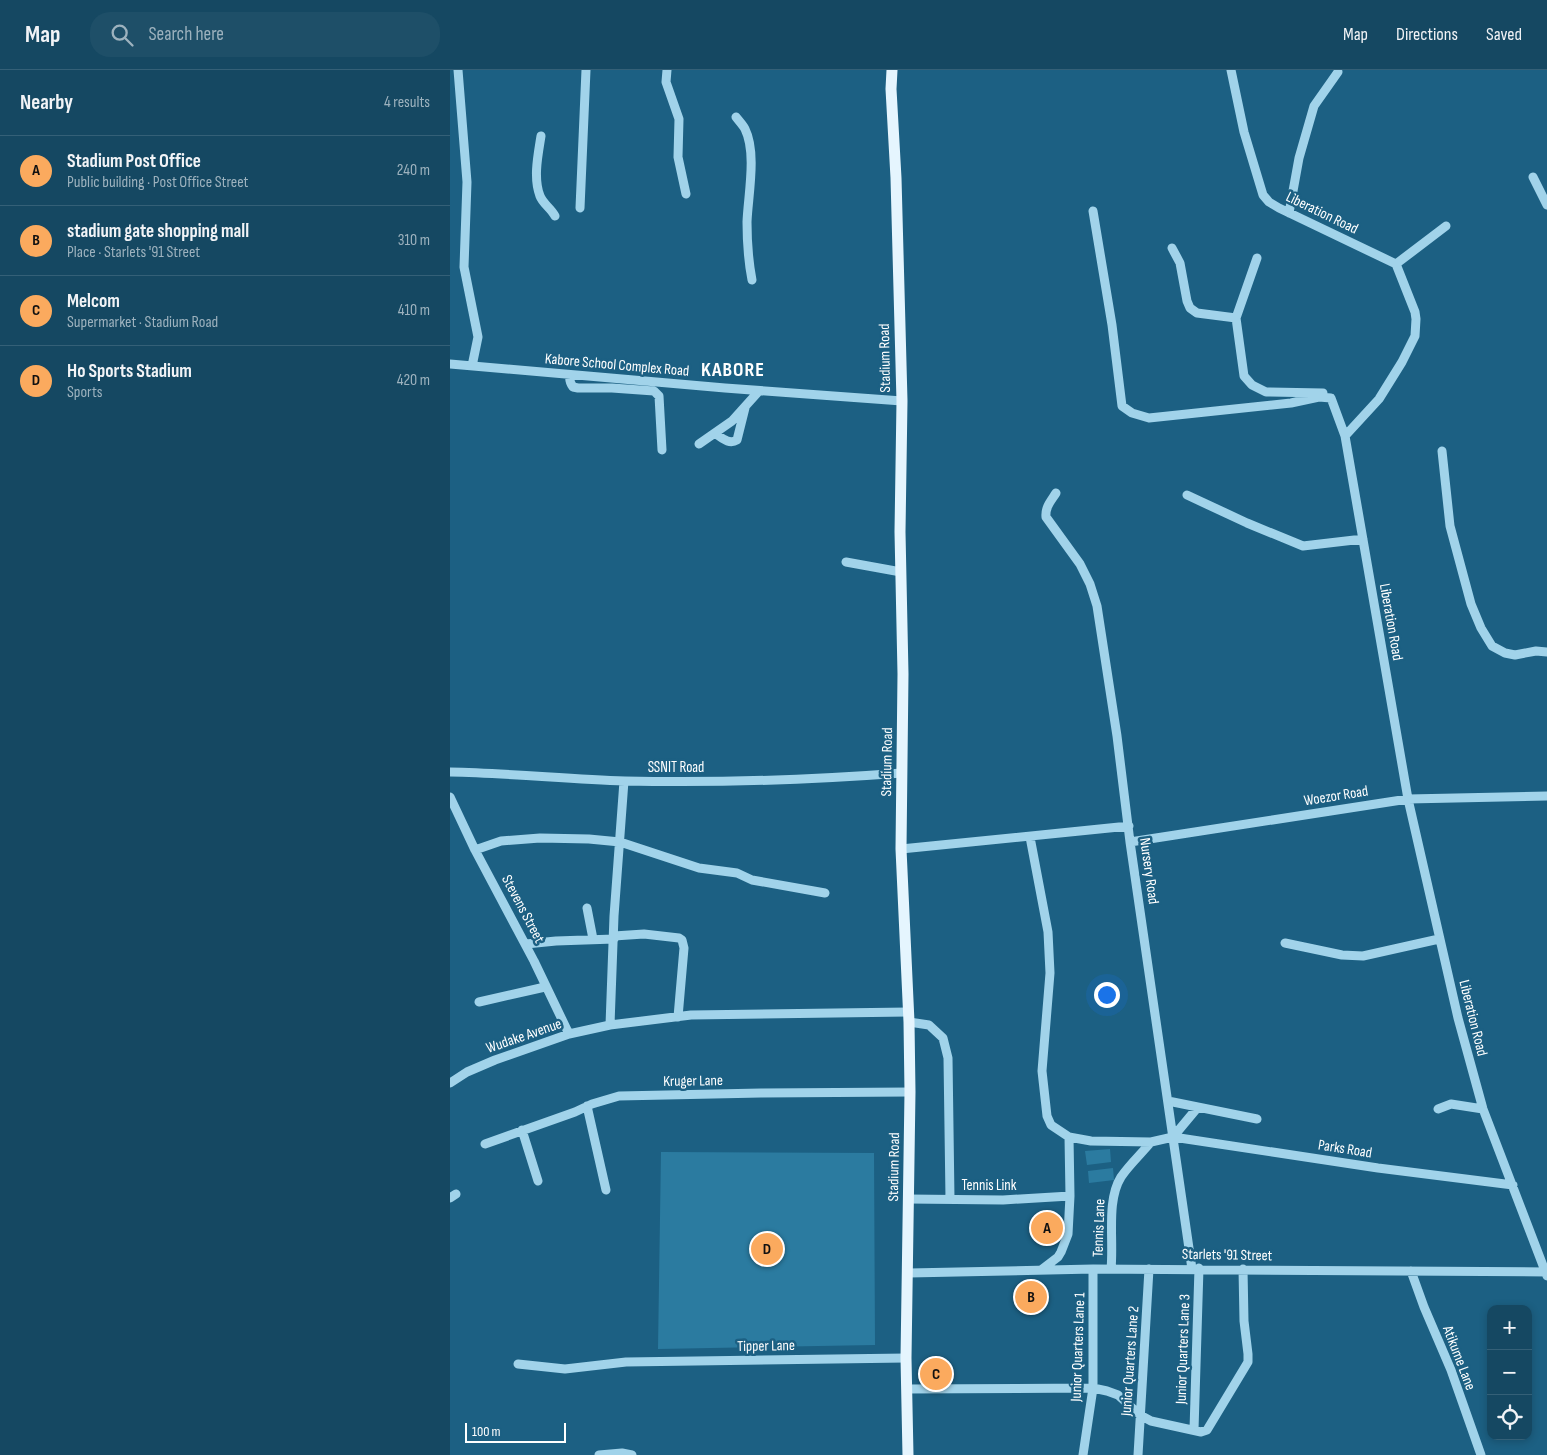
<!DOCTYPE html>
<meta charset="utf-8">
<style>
body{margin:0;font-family:"Sofia Sans Condensed",sans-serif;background:#1e4f68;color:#f1f3f6}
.controls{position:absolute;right:15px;bottom:15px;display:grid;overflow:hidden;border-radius:10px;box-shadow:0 2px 8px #0003}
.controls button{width:45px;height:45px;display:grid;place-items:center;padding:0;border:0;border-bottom:1px solid #346077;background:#154862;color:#f1f3f6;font:25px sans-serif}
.scale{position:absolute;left:15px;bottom:12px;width:101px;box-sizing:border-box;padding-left:5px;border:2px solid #fff;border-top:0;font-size:14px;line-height:18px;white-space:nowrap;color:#fff;-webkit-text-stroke:4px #1c6083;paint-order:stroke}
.you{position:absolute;left:656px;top:924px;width:18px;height:18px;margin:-12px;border:4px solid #fff;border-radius:50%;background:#1a73e8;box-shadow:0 0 0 8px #1a73e833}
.badge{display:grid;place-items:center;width:32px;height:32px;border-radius:50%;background:#fbaa5e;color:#111;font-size:16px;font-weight:700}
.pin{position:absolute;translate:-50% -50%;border:2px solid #fff;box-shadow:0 1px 5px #0006}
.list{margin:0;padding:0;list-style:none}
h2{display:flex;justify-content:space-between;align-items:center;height:65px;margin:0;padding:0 20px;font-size:21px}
h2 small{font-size:16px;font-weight:400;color:#9db2be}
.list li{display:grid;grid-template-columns:32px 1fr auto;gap:15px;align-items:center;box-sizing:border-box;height:70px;padding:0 20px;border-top:1px solid #346077}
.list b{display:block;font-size:19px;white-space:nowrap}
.list p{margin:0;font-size:16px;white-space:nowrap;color:#9db2be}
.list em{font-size:16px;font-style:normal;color:#9db2be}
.icon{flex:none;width:28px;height:28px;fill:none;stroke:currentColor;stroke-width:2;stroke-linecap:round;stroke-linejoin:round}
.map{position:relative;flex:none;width:1097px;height:1385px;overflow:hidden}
header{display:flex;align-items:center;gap:30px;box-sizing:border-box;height:70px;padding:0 25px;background:#154862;border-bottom:1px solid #346077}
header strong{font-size:24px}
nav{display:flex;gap:28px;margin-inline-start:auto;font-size:18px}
.search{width:350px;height:45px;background:#1e4f68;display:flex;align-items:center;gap:12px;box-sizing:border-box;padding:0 18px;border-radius:20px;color:#9db2be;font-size:19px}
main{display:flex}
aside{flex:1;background:#154862}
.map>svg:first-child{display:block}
.green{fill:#2b7ba0}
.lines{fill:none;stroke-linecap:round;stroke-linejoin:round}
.minor{stroke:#a1d3ea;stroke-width:9}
.major{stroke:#e5f5fe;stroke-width:11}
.labels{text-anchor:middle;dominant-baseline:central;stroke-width:5;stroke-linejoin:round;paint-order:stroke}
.street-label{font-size:15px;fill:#fff;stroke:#1c6083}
.district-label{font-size:20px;font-weight:bold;letter-spacing:1px;fill:#fff;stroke:#1c6083}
</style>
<header>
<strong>Map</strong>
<div class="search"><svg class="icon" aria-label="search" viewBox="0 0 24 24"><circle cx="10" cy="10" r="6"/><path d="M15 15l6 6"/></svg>Search here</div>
<nav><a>Map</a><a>Directions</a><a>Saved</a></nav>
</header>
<main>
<aside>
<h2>Nearby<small>4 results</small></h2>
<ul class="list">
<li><span class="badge">A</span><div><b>Stadium Post Office</b><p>Public building · Post Office Street</p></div><em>240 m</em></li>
<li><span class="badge">B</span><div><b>stadium gate shopping mall</b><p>Place · Starlets '91 Street</p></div><em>310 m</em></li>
<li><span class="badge">C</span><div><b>Melcom</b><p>Supermarket · Stadium Road</p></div><em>410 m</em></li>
<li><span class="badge">D</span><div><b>Ho Sports Stadium</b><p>Sports</p></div><em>420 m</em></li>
</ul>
</aside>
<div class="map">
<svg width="1097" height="1385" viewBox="0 0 1097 1385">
<rect width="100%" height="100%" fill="#1c6083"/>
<path class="green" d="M660 1079 661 1092 637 1095 635 1081Z
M211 1082 424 1083 425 1275 208 1279Z
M663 1098 664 1110 639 1113 638 1101Z"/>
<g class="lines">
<path class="minor" d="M8 0 17 112 14 197 28 267 22 296
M217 0 216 12 229 49 228 87 236 124
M781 0 794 62 813 125 819 132 829 138 946 194 965 242 966 249 965 266 952 292 929 329 895 366 958 729 1008 948 1033 1039 1097 1206
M286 47C289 51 293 55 295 59 307 83 298 126 297 152 297 173 298 189 302 210
M91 66C88 85 83 108 90 126 93 134 101 138 105 146
M1083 107 1097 135
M130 138 136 0
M643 141 662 255 672 336 682 343 699 348 841 333 869 327 881 328 895 366
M839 143 849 88 864 36 888 2
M722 178 730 193 737 231 740 238 747 243 786 248
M807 188 786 248 794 306 802 315 816 322 873 323
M946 194 996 156
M0 294 275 318 452 331
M120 305C119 310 120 313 123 317L128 318H162L204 321 209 326 212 380
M266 364C272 368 279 375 287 370L295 338
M249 374 282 351 309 321
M992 381 1000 456 1021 534 1031 558 1042 576 1055 583 1065 585 1086 581 1097 582
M606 423C601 431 595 437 596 447L630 494 640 514 647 536 667 666 680 772 742 1199
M737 425 797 453 853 476 913 469
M396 492 451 502
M0 702C58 703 116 709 175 711 267 713 360 710 452 703
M0 727 25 780 84 891 119 964
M580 767 598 862 600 903 592 1001 597 1046 601 1055 619 1067 641 1071 701 1072 723 1067 928 1098 1063 1115
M680 772 958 729 1097 726
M451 779 679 756
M25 780 51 771 90 768 139 769 170 772 249 798 287 803 302 810 375 823
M137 838 143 869
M164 866 194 864 229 868 232 870 234 878 228 947
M835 873 892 885 913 886 989 869
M76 874 106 871 164 869
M29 932 95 917
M459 952 479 955 493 968 498 988 500 1129
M160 955 164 846 174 711
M0 1013 17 1002 45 990 119 964 160 955 241 945 458 942
M718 1031 807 1049
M137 1036 156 1120
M988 1039 1001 1034 1033 1039
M72 1060 88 1111
M723 1064 728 1061 748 1037
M35 1074 125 1042 142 1034 169 1026 311 1023 460 1022
M0 1128 6 1124
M458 1129 553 1130 620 1126
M661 1199C664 1170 656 1131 671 1107 679 1095 692 1083 701 1072
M591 1200 608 1187 611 1182 618 1164 620 1126 619 1067
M961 1201 974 1237 1001 1300 1031 1385
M459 1203 643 1199 1097 1202
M68 1294 115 1299 176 1292 456 1288
M457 1319 643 1318 657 1321 668 1325 690 1345 701 1351 751 1362 757 1360 798 1292V1284L794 1251 793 1199
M744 1360 749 1198
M149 1385 172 1383 182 1385
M633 1385 643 1318V1199
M688 1385 699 1199"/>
<path class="major" d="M442 0 441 19 446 108 452 331 450 462 453 604 451 779 459 952 460 1022 456 1288 458 1385"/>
</g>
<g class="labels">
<g class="street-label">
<text transform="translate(872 143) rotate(26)">Liberation Road</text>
<text transform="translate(435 288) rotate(-91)">Stadium Road</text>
<text transform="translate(167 295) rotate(5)">Kabore School Complex Road</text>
<text transform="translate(941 552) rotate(80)">Liberation Road</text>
<text transform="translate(437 692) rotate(-89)">Stadium Road</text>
<text x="226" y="697">SSNIT Road</text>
<text transform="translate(886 726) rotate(-9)">Woezor Road</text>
<text transform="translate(699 801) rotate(82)">Nursery Road</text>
<text transform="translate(73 839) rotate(62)">Stevens Street</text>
<text transform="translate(1023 948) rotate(76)">Liberation Road</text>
<text transform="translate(74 966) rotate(-19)">Wudake Avenue</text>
<text transform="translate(243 1011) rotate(-1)">Kruger Lane</text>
<text transform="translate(895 1079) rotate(9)">Parks Road</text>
<text transform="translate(444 1097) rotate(-89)">Stadium Road</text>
<text x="539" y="1115">Tennis Link</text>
<text transform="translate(649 1158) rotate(-88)">Tennis Lane</text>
<text transform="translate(777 1185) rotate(1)">Starlets '91 Street</text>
<text transform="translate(316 1276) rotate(-1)">Tipper Lane</text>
<text transform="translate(628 1277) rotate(-88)">Junior Quarters Lane 1</text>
<text transform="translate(733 1279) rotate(-88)">Junior Quarters Lane 3</text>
<text transform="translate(1009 1288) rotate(69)">Atikume Lane</text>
<text transform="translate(680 1291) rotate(-86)">Junior Quarters Lane 2</text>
</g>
<g class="district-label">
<text x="283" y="300">KABORE</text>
</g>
</g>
</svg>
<div class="controls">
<button>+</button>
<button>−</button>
<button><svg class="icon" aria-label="locate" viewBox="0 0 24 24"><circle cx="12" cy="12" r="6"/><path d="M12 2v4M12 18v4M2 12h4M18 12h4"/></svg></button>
</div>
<div class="scale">100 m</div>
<div class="you"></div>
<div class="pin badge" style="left:597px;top:1158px">A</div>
<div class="pin badge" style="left:581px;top:1227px">B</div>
<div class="pin badge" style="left:486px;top:1304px">C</div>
<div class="pin badge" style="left:317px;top:1179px">D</div>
</div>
</main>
